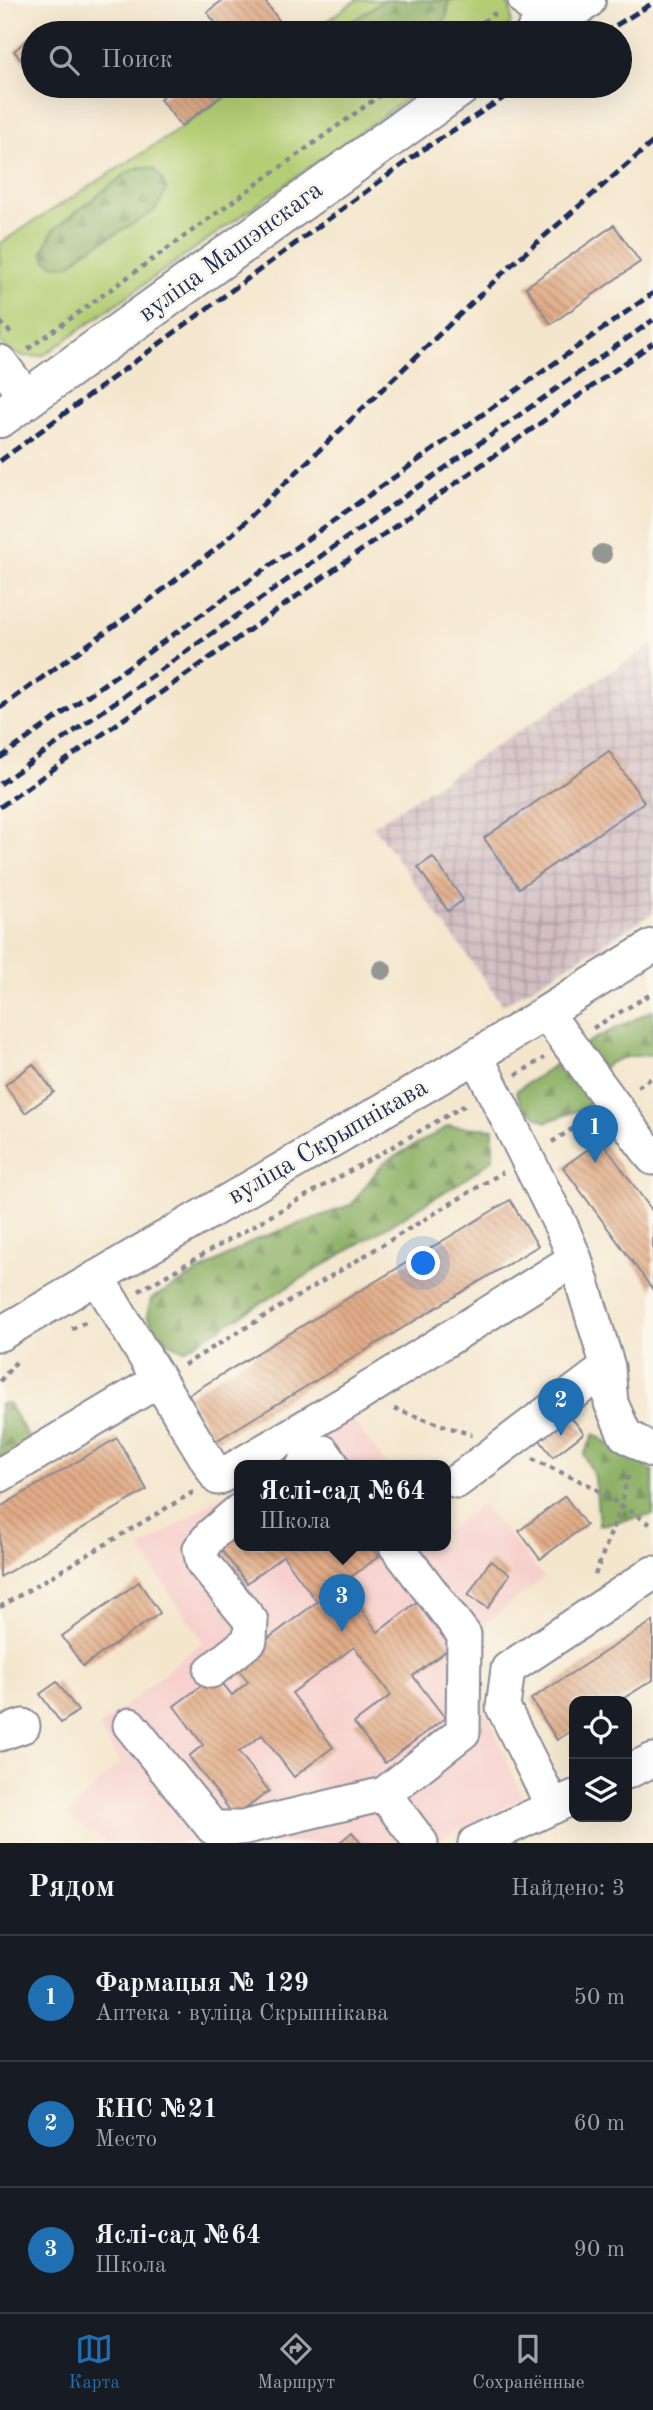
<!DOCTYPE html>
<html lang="ru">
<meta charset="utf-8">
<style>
body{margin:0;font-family:"Old Standard TT",serif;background:#20242c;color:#f1f3f6}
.controls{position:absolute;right:21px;bottom:21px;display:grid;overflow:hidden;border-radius:14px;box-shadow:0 7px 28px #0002}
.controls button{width:63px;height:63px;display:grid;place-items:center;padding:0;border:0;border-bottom:2px solid #363941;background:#171b24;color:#f1f3f6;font:35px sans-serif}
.you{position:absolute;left:424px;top:1264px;width:24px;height:24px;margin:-18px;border:5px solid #fff;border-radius:50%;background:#1a73e8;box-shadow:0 0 0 10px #1a73e833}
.badge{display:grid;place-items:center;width:46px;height:46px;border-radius:50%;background:#1f6fb2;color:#fff;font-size:23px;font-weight:700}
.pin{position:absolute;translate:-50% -58px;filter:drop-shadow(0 2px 4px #0008)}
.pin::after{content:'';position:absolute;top:37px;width:24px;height:21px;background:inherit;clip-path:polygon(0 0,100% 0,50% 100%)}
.popup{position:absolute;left:234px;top:1460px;width:217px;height:91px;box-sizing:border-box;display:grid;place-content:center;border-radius:14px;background:#171b24;filter:drop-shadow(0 2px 5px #0005);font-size:23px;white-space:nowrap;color:#9ea1a6}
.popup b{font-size:26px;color:#f1f3f6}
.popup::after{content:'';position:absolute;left:50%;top:100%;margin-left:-14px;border:14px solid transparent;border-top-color:#171b24}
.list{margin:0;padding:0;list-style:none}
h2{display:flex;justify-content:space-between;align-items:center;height:91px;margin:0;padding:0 28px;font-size:30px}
h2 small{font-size:23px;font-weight:400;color:#9ea1a6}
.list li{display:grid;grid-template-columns:46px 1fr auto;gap:21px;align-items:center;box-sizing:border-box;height:126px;padding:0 28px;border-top:2px solid #363941}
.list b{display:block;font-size:26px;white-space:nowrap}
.list p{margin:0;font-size:23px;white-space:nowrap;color:#9ea1a6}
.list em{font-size:23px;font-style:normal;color:#9ea1a6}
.icon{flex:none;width:38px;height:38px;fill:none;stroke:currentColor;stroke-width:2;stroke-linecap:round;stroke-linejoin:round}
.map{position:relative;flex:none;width:653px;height:1843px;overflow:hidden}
.search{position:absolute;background:#171b24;box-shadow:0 7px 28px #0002;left:21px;right:21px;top:21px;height:77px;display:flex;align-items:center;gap:18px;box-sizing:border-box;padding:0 24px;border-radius:38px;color:#9ea1a6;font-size:26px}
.sheet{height:469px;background:#171b24}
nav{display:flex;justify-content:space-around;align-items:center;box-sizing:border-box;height:98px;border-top:2px solid #363941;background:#171b24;font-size:19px;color:#9ea1a6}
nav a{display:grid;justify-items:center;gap:4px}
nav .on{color:#1f6fb2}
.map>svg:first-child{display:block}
.built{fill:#f7d0cd}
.industrial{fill:url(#industrial-grid)}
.grass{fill:#b3ce74;stroke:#677e69;stroke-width:2}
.forest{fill:url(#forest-firs);stroke:#547062;stroke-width:2}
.building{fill:url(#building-back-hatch)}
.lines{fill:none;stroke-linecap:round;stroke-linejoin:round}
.minor-casing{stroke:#888a96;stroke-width:37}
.major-casing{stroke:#888a96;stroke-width:42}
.path{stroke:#888a96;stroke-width:4.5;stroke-dasharray:5 5;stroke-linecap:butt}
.minor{stroke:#fff;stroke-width:33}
.major{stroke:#fff;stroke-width:38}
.rail{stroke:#1b2f5e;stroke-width:5;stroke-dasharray:10 5;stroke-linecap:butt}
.tree{fill:#929793}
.labels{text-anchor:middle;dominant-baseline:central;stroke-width:6;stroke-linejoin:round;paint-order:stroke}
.street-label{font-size:26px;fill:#1b2f5e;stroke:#fbf7ec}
</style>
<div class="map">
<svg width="653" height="1843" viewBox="0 0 653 1843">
<defs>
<pattern id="industrial-grid" width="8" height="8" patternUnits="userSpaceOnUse" patternTransform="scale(1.75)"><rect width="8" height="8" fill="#d2bec3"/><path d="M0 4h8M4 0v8" fill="none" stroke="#aa9ba2"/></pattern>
<pattern id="forest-firs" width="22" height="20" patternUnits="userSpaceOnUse" patternTransform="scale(1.75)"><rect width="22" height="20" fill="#8eb166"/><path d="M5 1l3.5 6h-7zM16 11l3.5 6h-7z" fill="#739057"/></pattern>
<pattern id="building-back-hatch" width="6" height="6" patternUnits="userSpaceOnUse" patternTransform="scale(1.75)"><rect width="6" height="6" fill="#e2ac87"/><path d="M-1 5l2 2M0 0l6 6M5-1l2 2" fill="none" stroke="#b68c72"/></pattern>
</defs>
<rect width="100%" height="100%" fill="#fbf7ec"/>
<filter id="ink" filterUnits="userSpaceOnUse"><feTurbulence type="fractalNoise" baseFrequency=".0143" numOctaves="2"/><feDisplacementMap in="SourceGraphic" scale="14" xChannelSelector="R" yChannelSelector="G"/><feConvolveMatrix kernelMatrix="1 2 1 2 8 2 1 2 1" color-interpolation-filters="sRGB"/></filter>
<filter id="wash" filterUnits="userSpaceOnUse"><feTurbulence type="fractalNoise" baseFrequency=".00686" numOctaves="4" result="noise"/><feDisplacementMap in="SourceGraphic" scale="28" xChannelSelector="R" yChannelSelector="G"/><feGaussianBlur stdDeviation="1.57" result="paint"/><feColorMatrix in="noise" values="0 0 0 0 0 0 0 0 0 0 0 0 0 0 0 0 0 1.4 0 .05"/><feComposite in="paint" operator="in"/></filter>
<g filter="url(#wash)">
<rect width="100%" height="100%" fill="#f4e6cd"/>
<path class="built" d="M348 1412 387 1466H267Z
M239 1484V1546H445V1532L482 1504 544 1577 487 1622 482 1701 523 1799 431 1843H108L65 1815 120 1763 99 1727 203 1641 140 1549Z"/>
<path class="industrial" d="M653 644V913L503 1005 373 826Z"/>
<path class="grass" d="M356 0H505L511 10V23L500 33H311Z
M239 86H425L44 355C27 359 12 355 0 342V243L169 136Z"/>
<path class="forest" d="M384 0H449L447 15 438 33H335Z
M298 86H351C334 97 314 99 298 86Z
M139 167 152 168 161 177 166 189 161 201 153 212 83 253 70 265 54 266 46 260 43 252 53 230 128 172Z
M653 1010V1055C610 1056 595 1063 588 1107L546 1122 522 1107 516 1091 592 1040Z
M449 1126 493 1129V1159L464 1180 184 1350 159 1337 147 1315 151 1299 255 1240 351 1205 383 1163Z
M8 1403 44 1463 0 1496V1404Z
M594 1434 653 1471V1515L599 1525 595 1478 584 1455Z"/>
<g id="blocks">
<path class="building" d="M223 0H264L281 23 266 33H223L207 12Z
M33 34V75L14 51Z
M178 86H236L181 126 160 99Z
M614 225 640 262 551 324 526 287Z
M609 751 644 802 519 888 484 838Z
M433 857 463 900 448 911 418 867Z
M33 1064 54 1092 25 1113 5 1085Z
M601 1140 653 1212V1290L563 1167Z
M510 1200 538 1246 216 1441 188 1395Z
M569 1415 584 1433 553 1457 539 1439Z
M117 1438 147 1490 0 1577V1507Z
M565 1496 586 1525 540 1559 519 1531Z
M239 1532V1546H371L379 1556 342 1584 378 1632 417 1602 451 1647 413 1676 445 1718 385 1763 354 1723 391 1695 354 1647 292 1693 333 1747 294 1777 262 1735 239 1752 269 1791 235 1817 189 1756 203 1745 174 1706 216 1675 232 1695 248 1682 234 1664 317 1602 283 1556 247 1583 219 1547Z
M490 1561 510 1574 488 1608 468 1595Z
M139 1582 160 1613 83 1666 62 1636Z
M653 1621V1680L619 1701H574V1729L557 1740 531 1699Z
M57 1682 78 1711 61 1723 40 1694Z
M352 1832 361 1843H339Z"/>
</g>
</g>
<g filter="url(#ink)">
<use href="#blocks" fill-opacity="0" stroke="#888a96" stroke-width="2"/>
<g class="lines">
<g class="minor-casing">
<path id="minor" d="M525 0 549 23
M0 362 27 398
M546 1013 653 1158
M0 1334 476 1056 653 946
M608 1367 611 1403 625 1435 653 1451
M159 1380 218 1478 349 1401 575 1259 562 1228 476 1056
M303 1466 323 1452 333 1466
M0 1475 159 1380 97 1277
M457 1481 608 1367 575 1259
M211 1671 250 1640 251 1621 203 1563 200 1549 211 1535 239 1511
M130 1725 213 1828H242L384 1794 421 1843
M0 1734 23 1726
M627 1772 653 1760
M384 1794 463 1732 464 1635 396 1546
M553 1807 503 1707 508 1669 653 1573
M475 1843 574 1797"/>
</g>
<g class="major-casing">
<path id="major" d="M535 33 586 0
M0 418 462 86"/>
</g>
<path class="path" d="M467 33 498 11
M0 322 12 334
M28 349 393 86
M593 1028 653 993
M516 1075 544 1058
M638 1087 653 1077
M552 1142 589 1118
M139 1291 469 1103
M72 1329 89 1320
M184 1365 503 1172
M0 1381 16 1362
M394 1409 472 1435
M532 1459 591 1486 653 1526
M595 1575 621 1506 629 1470
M0 1607 195 1491"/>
<use href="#minor" class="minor"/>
<use href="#major" class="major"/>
<path class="rail" d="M603 33 653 3
M0 461 421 151 522 86
M0 708 147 602 221 545 510 266 653 142
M0 758 653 293
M0 784 653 320
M0 807 653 343"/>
</g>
<g class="tree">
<circle cx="602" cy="554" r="10"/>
<circle cx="382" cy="970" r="10"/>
</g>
</g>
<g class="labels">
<g class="street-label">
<text transform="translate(231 252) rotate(-36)">вуліца Машэнскага</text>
<text transform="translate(328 1142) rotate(-30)">вуліца Скрыпнікава</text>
</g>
</g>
</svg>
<div class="controls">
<button><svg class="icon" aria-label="locate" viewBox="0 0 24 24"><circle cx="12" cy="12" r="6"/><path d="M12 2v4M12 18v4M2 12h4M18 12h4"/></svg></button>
<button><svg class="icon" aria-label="layers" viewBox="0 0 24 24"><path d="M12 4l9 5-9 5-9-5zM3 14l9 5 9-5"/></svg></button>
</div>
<div class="you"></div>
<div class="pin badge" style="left:595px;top:1163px">1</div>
<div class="pin badge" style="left:561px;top:1436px">2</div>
<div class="pin badge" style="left:342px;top:1632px">3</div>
<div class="popup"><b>Яслі-сад №64</b>Школа</div>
<div class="search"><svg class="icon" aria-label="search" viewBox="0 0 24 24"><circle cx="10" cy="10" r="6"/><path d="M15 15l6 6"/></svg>Поиск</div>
</div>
<section class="sheet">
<h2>Рядом<small>Найдено: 3</small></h2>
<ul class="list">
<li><span class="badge">1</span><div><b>Фармацыя № 129</b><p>Аптека · вуліца Скрыпнікава</p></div><em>50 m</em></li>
<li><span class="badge">2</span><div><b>КНС №21</b><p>Место</p></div><em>60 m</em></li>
<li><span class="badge">3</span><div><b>Яслі-сад №64</b><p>Школа</p></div><em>90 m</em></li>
</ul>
</section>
<nav>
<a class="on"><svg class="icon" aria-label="map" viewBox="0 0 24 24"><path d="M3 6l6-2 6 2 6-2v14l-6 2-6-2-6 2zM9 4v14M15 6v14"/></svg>Карта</a>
<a><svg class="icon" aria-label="directions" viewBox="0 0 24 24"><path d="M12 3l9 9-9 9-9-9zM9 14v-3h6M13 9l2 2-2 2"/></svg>Маршрут</a>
<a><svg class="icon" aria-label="saved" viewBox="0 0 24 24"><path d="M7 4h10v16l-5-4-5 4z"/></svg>Сохранённые</a>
</nav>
